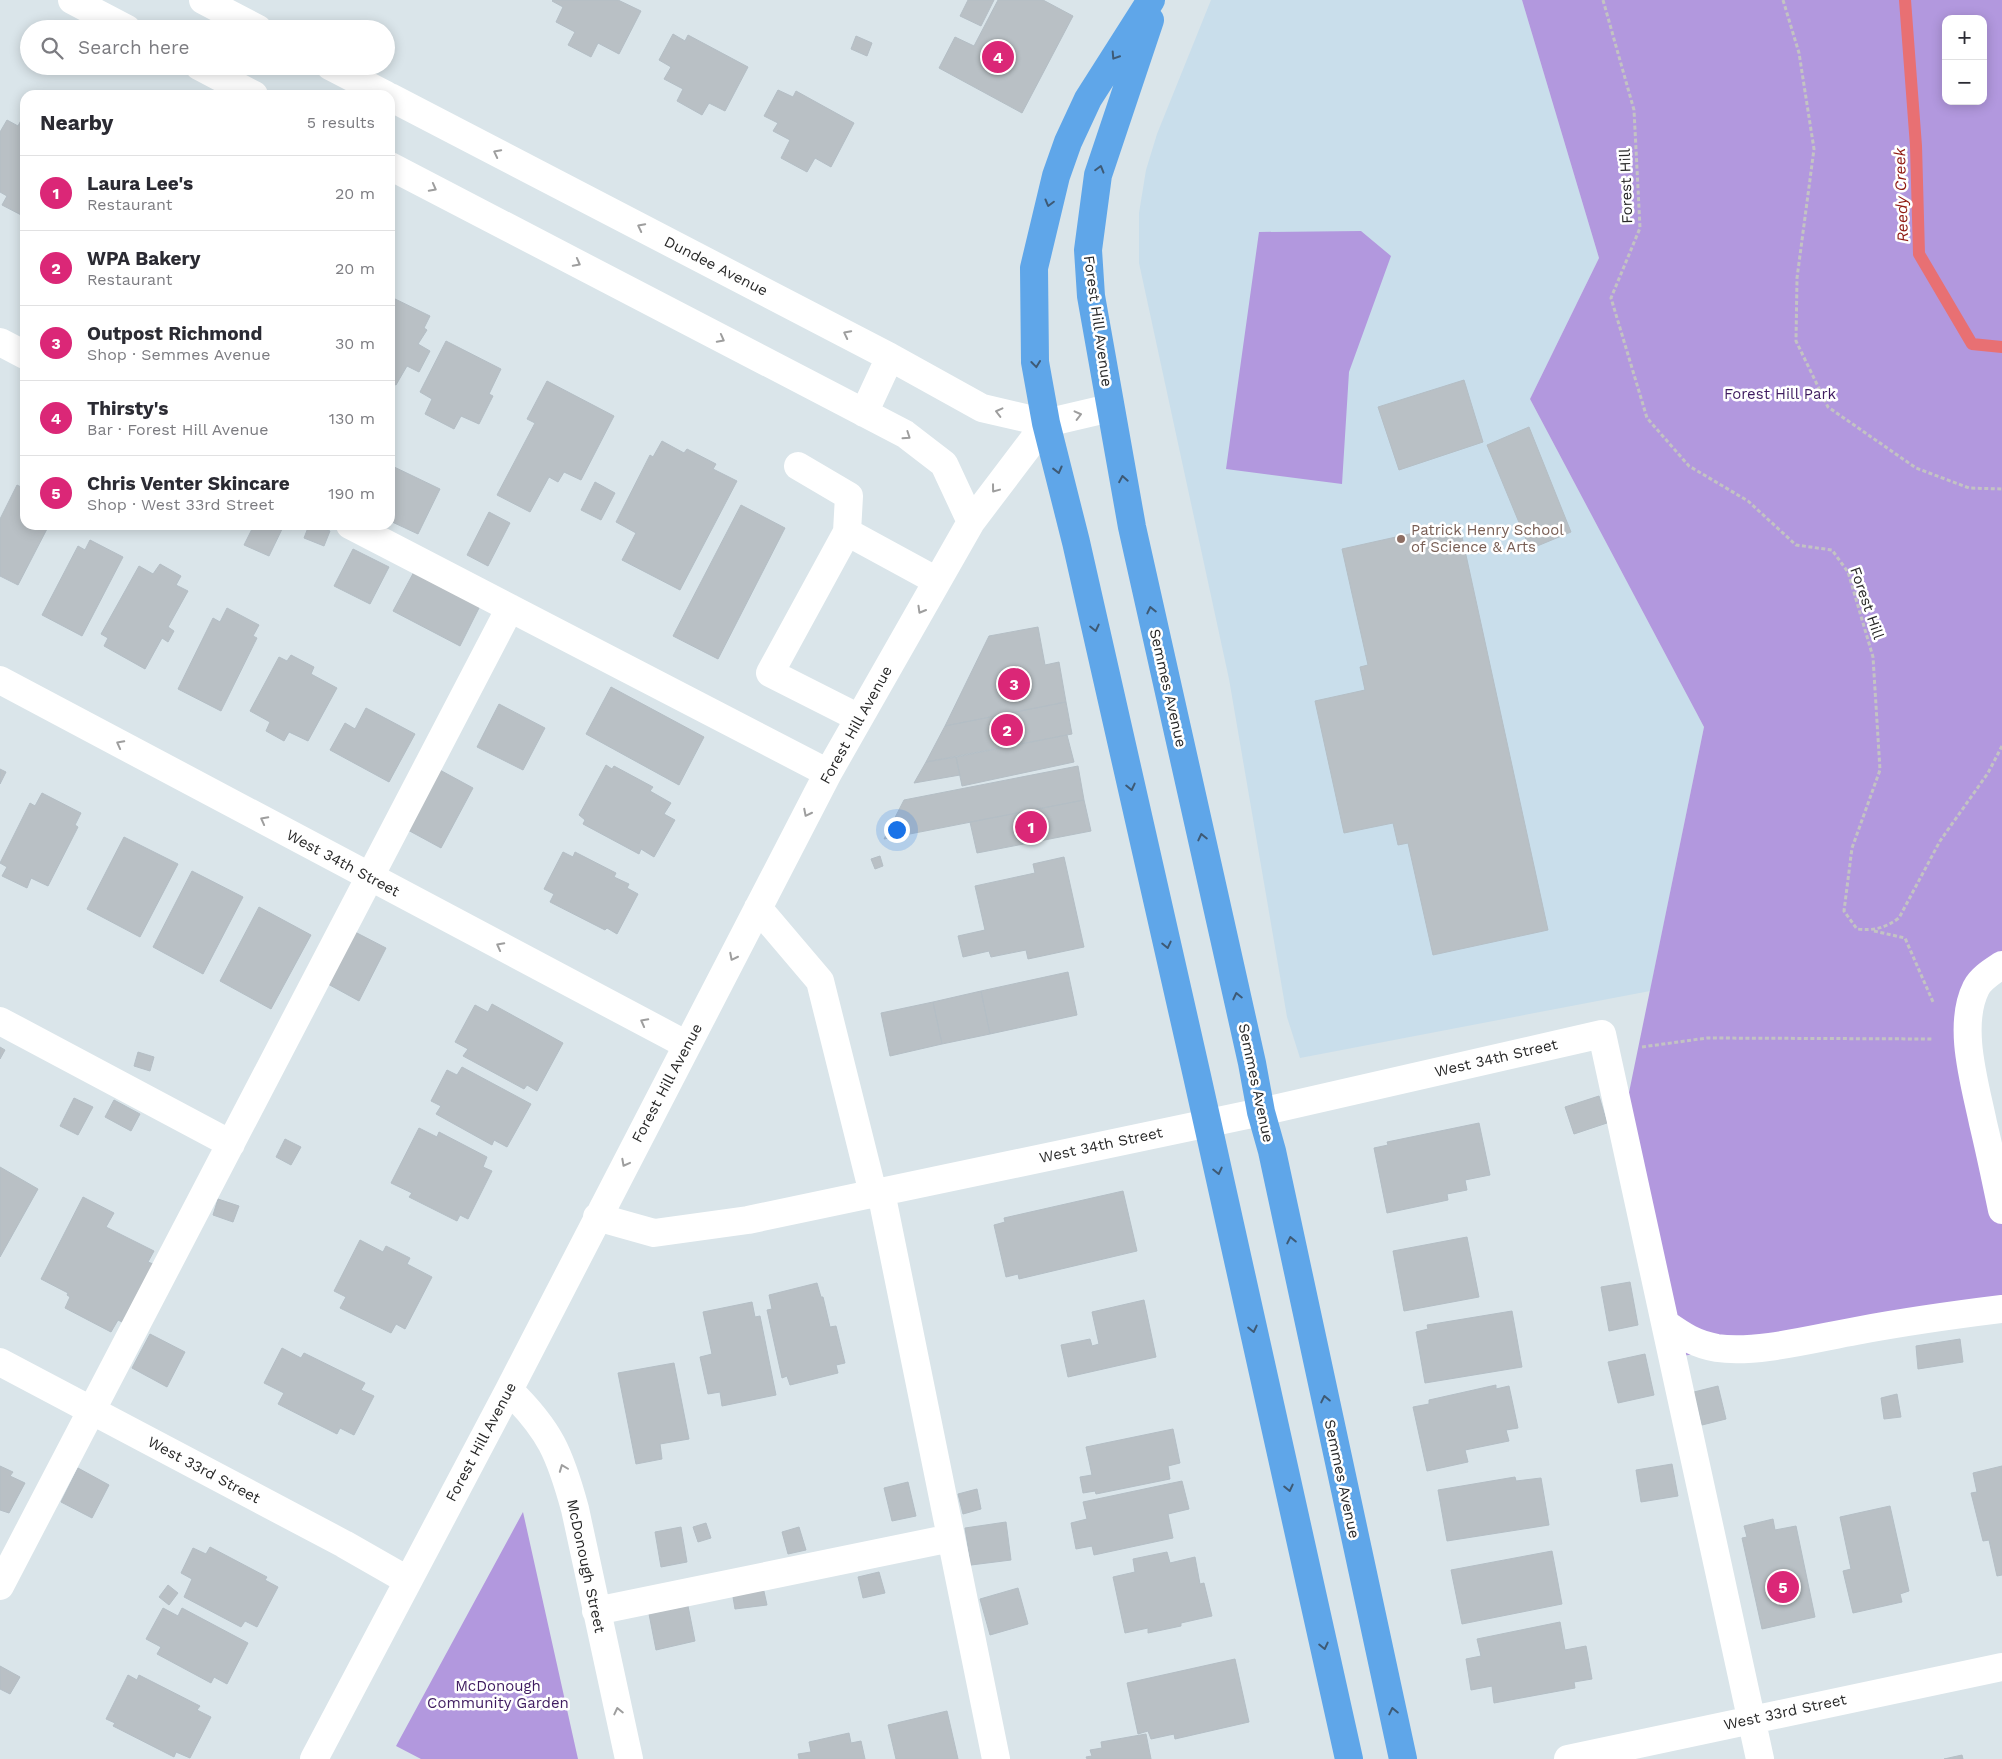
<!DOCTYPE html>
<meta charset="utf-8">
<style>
body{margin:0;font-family:"Work Sans",sans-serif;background:#f2f2f3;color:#2b2b33}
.controls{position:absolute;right:15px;top:15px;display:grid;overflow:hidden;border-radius:10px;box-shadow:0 2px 12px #0003}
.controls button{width:45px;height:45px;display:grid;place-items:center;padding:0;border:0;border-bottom:1px solid #e1e1e2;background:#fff;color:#2b2b33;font:25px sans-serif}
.you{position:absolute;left:896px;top:829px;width:18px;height:18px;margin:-12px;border:4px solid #fff;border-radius:50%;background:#1a73e8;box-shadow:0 0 0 8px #1a73e833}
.badge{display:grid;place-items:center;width:32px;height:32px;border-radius:50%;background:#db2777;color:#fff;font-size:16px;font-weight:700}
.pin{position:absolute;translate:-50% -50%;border:2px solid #fff;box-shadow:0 1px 5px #0006}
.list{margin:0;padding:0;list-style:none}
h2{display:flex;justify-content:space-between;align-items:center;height:65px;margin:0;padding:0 20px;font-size:21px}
h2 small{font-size:16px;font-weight:400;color:#7c7c81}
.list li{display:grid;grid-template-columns:32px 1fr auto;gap:15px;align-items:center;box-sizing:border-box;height:75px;padding:0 20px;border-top:1px solid #e1e1e2}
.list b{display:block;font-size:19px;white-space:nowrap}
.list p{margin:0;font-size:16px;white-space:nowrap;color:#7c7c81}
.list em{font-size:16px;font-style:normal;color:#7c7c81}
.icon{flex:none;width:28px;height:28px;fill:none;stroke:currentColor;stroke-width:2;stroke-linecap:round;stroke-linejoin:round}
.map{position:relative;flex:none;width:2002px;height:1759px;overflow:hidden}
.search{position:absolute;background:#fff;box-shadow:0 2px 12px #0003;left:20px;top:20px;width:375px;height:55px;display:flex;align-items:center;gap:12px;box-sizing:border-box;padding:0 18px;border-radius:28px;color:#7c7c81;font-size:19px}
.panel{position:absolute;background:#fff;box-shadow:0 2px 12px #0003;left:20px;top:90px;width:375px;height:440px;border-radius:15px}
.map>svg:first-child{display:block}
.education{fill:#c9deeb}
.green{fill:#b298de;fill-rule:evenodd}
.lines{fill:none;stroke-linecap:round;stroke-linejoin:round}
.stream{stroke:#e87073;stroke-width:12}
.building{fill:#b9c0c5;stroke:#b4bec5}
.path{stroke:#c3c3c3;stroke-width:3;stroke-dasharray:4 2.5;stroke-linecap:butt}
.minor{stroke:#fff;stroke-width:28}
.major{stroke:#5fa6e9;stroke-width:28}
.oneway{stroke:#3e5a75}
.oneway2{stroke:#9e9e9e}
.education-dot{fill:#8d6e63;stroke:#fff;stroke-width:2}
.labels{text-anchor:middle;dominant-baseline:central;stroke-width:5;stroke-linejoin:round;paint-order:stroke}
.street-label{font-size:15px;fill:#282828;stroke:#fff}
.park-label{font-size:15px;fill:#3f1c60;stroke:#fff}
.education-label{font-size:15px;fill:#785e54;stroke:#fff;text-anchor:start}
.water-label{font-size:16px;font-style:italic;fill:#901b13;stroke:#fff}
</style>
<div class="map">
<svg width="2002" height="1759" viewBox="0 0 2002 1759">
<rect width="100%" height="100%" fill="#dae5ea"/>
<path class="education" d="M1211 0H1522L1599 258 1530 399 1704 727 1650 991 1300 1058 1287 1017 1229 679 1139 263V213L1146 170 1157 134Z"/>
<path class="green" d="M1522 0H2002V970L1972 1009 2002 1200V1307L1669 1358 1625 1112 1704 727 1530 399 1599 258ZM1946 19H1983V101H1946Z
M1361 231 1391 256 1349 372 1342 484 1226 469 1259 232Z
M523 1512 578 1759H421L396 1746Z"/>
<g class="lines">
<path class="stream" d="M1905 0 1916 146 1919 254 1972 344 2002 347"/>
</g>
<path class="building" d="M553 0H618L641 11 619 54 598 43 591 57 568 45 575 32 556 22 563 7 552 1Z
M968 0H994L981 26 960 16Z
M998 0H1043L1073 16 1022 113 939 68 955 37 974 46Z
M673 34 685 41 688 35 748 67 725 111 709 103 702 115 677 101 683 89 664 79 671 67 659 60Z
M856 36 872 43 867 56 851 49Z
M778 90 793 97 796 91 854 123 831 167 815 158 807 172 781 158 790 140 773 131 778 123 764 116Z
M25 113V217L2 205 7 196 0 192V132L7 120 18 126Z
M391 297 430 316 424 328 427 330 418 344 430 351 419 372 407 366 396 385 390 382Z
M446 341 501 369 489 394 493 396 479 424 461 416 454 429 425 414 432 399 420 392Z
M1464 380 1483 442 1399 470 1378 407Z
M547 381 614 416 581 480 564 472 558 482 549 477 530 512 497 495 535 423 527 419Z
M1529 427 1571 532 1530 549 1487 445Z
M662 441 684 453 687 449 716 464 713 469 737 481 680 590 622 560 636 533 616 522 650 455 653 457Z
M390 465 440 489 418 534 390 521Z
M595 482 615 493 601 520 581 510Z
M17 485 25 489V525H49L18 585 0 576V519Z
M741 505 785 528 718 659 673 636Z
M489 512 510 523 488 566 467 555Z
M1459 523 1548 930 1433 955 1408 843 1398 845 1393 823 1344 833 1315 701 1365 690 1360 667 1368 665 1342 549Z
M254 525H284L269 556 244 545Z
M309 525H316L330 531 324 546 304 538Z
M90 540 123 557 82 636 42 615 78 546 85 550Z
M353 549 389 567 370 604 334 586Z
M160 564 181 576 176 585 188 591 168 627 174 631 168 642 162 638 145 669 104 646 108 638 101 634 139 566 153 574Z
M416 568 482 602 460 646 393 611Z
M227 608 259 625 253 636 257 638 221 711 178 689 213 618 220 622Z
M1038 627 1045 665 1059 662 1066 702 945 726 989 636Z
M291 655 314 667 311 674 337 688 308 741 289 732 284 741 266 731 270 722 250 711 279 657 287 661Z
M611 687 704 737 679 785 586 734Z
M1066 702 1072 734 926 762 945 726Z
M499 704 545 728 523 770 477 747Z
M366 708 415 734 389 782 330 750 345 723 355 729Z
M1067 735 1074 762 962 786 956 757Z
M956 757 960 775 914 783 926 762Z
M606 765 612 769 614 766 653 787 650 791 671 803 664 814 675 820 654 857 641 849 639 854 583 824 585 820 579 815Z
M1078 766 1084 800 884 839 904 800Z
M0 769 6 772 0 784Z
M438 769 473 788 441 848 406 829Z
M42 793 81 813 75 825 78 827 48 886 31 878 27 888 2 876 7 867 0 863 30 803 35 806Z
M1084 800 1091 831 977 853 970 822Z
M124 837 178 864 140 937 87 909Z
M563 852 573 857 575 852 616 873 614 877 629 884 627 888 638 894 617 934 607 928 605 930 550 902 554 894 544 889Z
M880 856 883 866 875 869 871 859Z
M1064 857 1084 947 1028 959 1026 950 991 957 989 951 963 957 958 936 985 930 975 886 1035 873 1033 864Z
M192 871 243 897 203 974 153 947Z
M259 907 311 935 271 1009 220 981Z
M355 932 386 948 359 1001 328 984Z
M1068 972 1077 1015 990 1034 981 991Z
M981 991 990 1034 942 1044 933 1002Z
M933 1002 942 1044 890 1056 881 1013Z
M492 1004 563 1043 537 1091 527 1085 524 1089 463 1056 468 1049 455 1042 475 1005 488 1012Z
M0 1047 5 1050 0 1059Z
M138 1052 154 1057 150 1071 134 1066Z
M462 1067 531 1104 507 1147 494 1140 492 1145 436 1114 441 1106 431 1101 447 1070 457 1075Z
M1599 1096 1607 1123 1574 1134 1565 1107Z
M74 1098 93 1107 78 1135 60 1126Z
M114 1100 140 1114 131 1131 105 1117Z
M1479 1123 1490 1175 1465 1180 1467 1190 1447 1194 1448 1200 1387 1213 1374 1148 1388 1145 1387 1142Z
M419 1128 437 1137 439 1132 487 1157 483 1167 492 1171 468 1219 460 1215 457 1221 409 1197 412 1193 391 1183Z
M285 1139 301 1147 291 1165 276 1157Z
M0 1167 38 1189 0 1257Z
M1123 1191 1137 1251 1019 1279 1018 1274 1006 1277 994 1225 1005 1222 1004 1218Z
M83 1197 114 1213 106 1227 154 1251 148 1262 153 1264 122 1322 118 1320 111 1332 65 1308 70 1297 67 1295 68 1293 41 1279Z
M218 1199 239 1206 233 1222 213 1215Z
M1467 1237 1479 1297 1404 1311 1393 1251Z
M360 1240 383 1252 386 1246 410 1258 407 1264 432 1277 405 1329 396 1324 391 1333 340 1308 346 1297 334 1291Z
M1630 1282 1638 1325 1609 1331 1601 1287Z
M817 1283 821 1297H823L830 1327 836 1326 845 1363 836 1365 838 1373 790 1385 787 1376 782 1378 767 1310 772 1309 769 1295Z
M1144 1300 1156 1357 1068 1377 1061 1345 1090 1339 1092 1346 1099 1344 1092 1312Z
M752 1302 755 1317 760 1316 776 1395 722 1406 720 1392 708 1394 700 1357 712 1354 703 1312Z
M1512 1311 1522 1367 1425 1383 1416 1332 1428 1329 1427 1325Z
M150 1334 185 1352 167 1387 132 1368Z
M1960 1339 1963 1362 1918 1369 1916 1346Z
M282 1348 301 1358 304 1353 365 1383 361 1390 374 1396 354 1435 340 1428 337 1434 278 1404 284 1393 264 1383Z
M1645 1354 1654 1395 1618 1403 1608 1362Z
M674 1363 689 1439 660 1444 662 1459 636 1464 618 1373Z
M1496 1385V1389L1509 1386 1518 1428 1506 1430 1509 1441 1465 1450 1468 1462 1427 1471 1413 1407 1429 1404V1400Z
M1718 1386 1726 1419 1702 1425 1694 1392Z
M1897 1394 1901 1417 1884 1419 1881 1398Z
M1173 1429 1180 1463 1168 1466 1170 1479 1096 1494 1095 1491 1083 1493 1080 1477 1092 1475 1086 1447Z
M1672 1464 1678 1496 1641 1502 1636 1470Z
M0 1466 13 1472 10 1476 25 1483 9 1513 0 1510Z
M2002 1466V1575L1997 1576 1989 1540 1983 1541 1971 1493 1977 1492 1973 1473Z
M78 1468 109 1485 92 1518 61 1502Z
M1515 1477 1516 1481 1541 1478 1549 1525 1447 1541 1438 1490Z
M1182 1481 1189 1509 1168 1514 1173 1538 1094 1555 1092 1546 1076 1549 1071 1523 1087 1519 1083 1502Z
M908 1482 916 1516 892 1521 884 1488Z
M977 1489 981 1509 963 1514 958 1494Z
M1890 1506 1909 1591 1900 1594 1902 1602 1853 1613 1843 1571 1851 1569 1840 1517Z
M1773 1519 1775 1530 1796 1526 1815 1617 1762 1629 1742 1538 1747 1537 1744 1526Z
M1006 1522 1011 1560 971 1565 965 1528Z
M706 1523 711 1538 698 1542 693 1527Z
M681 1527 687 1562 661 1567 655 1532Z
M799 1527 806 1550 788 1554 782 1532Z
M210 1547 267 1577 265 1580 278 1587 257 1627 245 1621 241 1627 184 1597 192 1579 181 1573 193 1548 206 1554Z
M1552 1551 1562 1604 1462 1624 1451 1570Z
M1167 1552 1170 1563 1195 1557 1200 1584 1204 1583 1212 1616 1181 1623V1626L1148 1633V1628L1125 1633 1113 1577 1135 1572 1133 1559Z
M879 1572 885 1593 863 1598 858 1577Z
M168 1585 178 1593 169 1605 159 1597Z
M763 1587 767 1605 735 1609 732 1591Z
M1018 1588 1028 1624 990 1635 980 1599Z
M688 1606 695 1641 656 1650 649 1614Z
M163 1608 178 1616 182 1608 248 1643 227 1684 214 1677 211 1683 157 1654 161 1647 146 1639Z
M1560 1622 1565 1650 1586 1646 1592 1679 1574 1682 1575 1688 1494 1703 1492 1686 1471 1690 1466 1659 1481 1656 1477 1639Z
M1235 1659 1249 1722 1175 1739 1174 1734 1151 1739 1148 1731 1138 1734 1127 1683Z
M0 1666 20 1677 10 1694 0 1689Z
M128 1675 137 1680 139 1675 200 1706 197 1710 211 1717 190 1758 176 1752 174 1757 113 1726 115 1723 106 1719Z
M947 1711 958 1759H896L888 1725Z
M849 1733 851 1743 861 1741 865 1759H799L798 1754 811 1752 809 1742Z
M1146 1734 1151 1759H1087L1086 1757 1092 1756 1090 1750 1102 1748 1101 1742Z
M1962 1755 1963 1759H1944Z"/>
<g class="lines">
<path class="path" d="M1603 0 1634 110 1640 228 1611 298 1647 418 1689 466 1748 501 1796 545 1832 550 1848 572 1873 657 1880 770 1852 848 1844 911 1857 929C1874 931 1885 928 1899 918L1940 841 1988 773 2002 746
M1783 0 1799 53 1814 149 1797 278 1796 341 1828 407 1916 468 1969 488 2002 489
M1874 931 1905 938 1933 1002
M1642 1047 1707 1038 1932 1039"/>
<path class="minor" d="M72 0 127 29
M203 0 258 29
M199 66 254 95
M330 66 386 95
M390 97 890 357 982 408 1046 423
M390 166 905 434 944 464 971 522
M0 342 25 355
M864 413 890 357
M798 466 849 496 847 532
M350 525 828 773
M0 680 687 1045
M859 718 770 673 847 532 937 581
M758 908 820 981 873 1193
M2002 965C1993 971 1981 978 1976 988 1957 1026 1975 1084 1983 1123 1990 1152 1996 1181 2002 1210
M0 1021 231 1144
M881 1192 996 1759
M597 1217 654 1233 748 1220 1261 1112 1602 1034 1760 1759
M1666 1324C1683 1336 1695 1344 1717 1348 1756 1354 1816 1338 1856 1331 1904 1322 1953 1315 2002 1309
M0 1362 344 1544 407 1580
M509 1390C550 1430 560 1454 575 1509L629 1759
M0 1586 510 608
M596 1611 951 1538
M314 1759 509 1390 828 773 971 522 1046 423 1110 408
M1568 1759 2002 1667"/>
<path class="major" d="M1151 0 1088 99 1068 142 1056 176 1034 268 1035 362 1046 423 1076 542 1197 1076 1349 1759
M1150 20 1098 175 1088 250 1091 296 1132 527 1252 1063 1261 1112 1272 1151 1403 1759"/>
</g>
<defs><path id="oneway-chevron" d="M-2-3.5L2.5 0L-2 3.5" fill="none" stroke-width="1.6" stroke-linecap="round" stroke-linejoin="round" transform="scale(1.25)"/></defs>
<g class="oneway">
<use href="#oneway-chevron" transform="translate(1115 56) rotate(123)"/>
<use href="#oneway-chevron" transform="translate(1100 169) rotate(-74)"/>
<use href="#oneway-chevron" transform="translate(1049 203) rotate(105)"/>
<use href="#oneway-chevron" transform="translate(1036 364) rotate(83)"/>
<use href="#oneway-chevron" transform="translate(1058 470) rotate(76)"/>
<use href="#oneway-chevron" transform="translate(1123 479) rotate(-100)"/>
<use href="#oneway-chevron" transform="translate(1151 610) rotate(-103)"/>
<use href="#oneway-chevron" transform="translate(1095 628) rotate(77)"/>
<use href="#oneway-chevron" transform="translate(1131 787) rotate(77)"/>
<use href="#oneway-chevron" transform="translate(1202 837) rotate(-103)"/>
<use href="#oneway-chevron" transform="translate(1167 945) rotate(77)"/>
<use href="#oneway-chevron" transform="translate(1237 996) rotate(-103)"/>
<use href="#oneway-chevron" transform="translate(1218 1171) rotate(77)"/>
<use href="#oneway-chevron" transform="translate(1291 1240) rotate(-102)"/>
<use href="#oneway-chevron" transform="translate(1253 1329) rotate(77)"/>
<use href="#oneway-chevron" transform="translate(1325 1399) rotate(-102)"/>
<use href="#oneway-chevron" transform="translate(1289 1488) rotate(77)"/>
<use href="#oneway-chevron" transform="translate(1324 1646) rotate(77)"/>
<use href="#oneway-chevron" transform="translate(1393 1711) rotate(-102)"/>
</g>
<g class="oneway2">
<use href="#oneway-chevron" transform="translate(497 153) rotate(-153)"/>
<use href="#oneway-chevron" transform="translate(433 188) rotate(28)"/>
<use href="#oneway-chevron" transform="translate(641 227) rotate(-153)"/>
<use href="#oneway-chevron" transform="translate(577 263) rotate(28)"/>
<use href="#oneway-chevron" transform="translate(847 334) rotate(-153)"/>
<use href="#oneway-chevron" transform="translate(721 339) rotate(28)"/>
<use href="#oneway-chevron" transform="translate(999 412) rotate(-166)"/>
<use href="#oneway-chevron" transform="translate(1078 415) rotate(-14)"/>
<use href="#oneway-chevron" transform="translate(907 436) rotate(34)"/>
<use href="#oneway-chevron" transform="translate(995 489) rotate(127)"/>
<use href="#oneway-chevron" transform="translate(921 610) rotate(120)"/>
<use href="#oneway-chevron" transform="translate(120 744) rotate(-152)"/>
<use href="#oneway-chevron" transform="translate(807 813) rotate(117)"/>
<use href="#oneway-chevron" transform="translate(264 820) rotate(-152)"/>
<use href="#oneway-chevron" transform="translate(500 946) rotate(-152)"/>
<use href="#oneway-chevron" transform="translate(733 957) rotate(117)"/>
<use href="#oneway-chevron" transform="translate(644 1022) rotate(-152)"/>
<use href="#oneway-chevron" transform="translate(625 1163) rotate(118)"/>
<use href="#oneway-chevron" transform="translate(563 1468) rotate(-111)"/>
<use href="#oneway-chevron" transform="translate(618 1711) rotate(-103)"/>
</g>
<circle class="education-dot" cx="1401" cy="539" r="5"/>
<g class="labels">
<g class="street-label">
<text transform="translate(1626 186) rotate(-92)">Forest Hill</text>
<text transform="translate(716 266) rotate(27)">Dundee Avenue</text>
<text transform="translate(1098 321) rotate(82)">Forest Hill Avenue</text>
<text transform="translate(1867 603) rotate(71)">Forest Hill</text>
<text transform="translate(1168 688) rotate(77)">Semmes Avenue</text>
<text transform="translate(856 725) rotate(-61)">Forest Hill Avenue</text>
<text transform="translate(343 863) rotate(28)">West 34th Street</text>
<text transform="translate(1496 1058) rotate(-13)">West 34th Street</text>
<text transform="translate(667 1083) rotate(-62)">Forest Hill Avenue</text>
<text transform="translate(1256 1083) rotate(78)">Semmes Avenue</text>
<text transform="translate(1101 1145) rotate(-12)">West 34th Street</text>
<text transform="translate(481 1442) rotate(-62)">Forest Hill Avenue</text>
<text transform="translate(204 1470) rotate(28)">West 33rd Street</text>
<text transform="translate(1342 1479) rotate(78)">Semmes Avenue</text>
<text transform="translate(586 1566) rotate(78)">McDonough Street</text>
<text transform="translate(1785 1712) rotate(-12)">West 33rd Street</text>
</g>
<g class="park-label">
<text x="1780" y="394">Forest Hill Park</text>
<text x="498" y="1686">McDonough<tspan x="498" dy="17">Community Garden</tspan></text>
</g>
<g class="education-label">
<text x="1411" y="530">Patrick Henry School<tspan x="1411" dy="17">of Science &amp; Arts</tspan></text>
</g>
<g class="water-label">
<text transform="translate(1901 195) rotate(-92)">Reedy Creek</text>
</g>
</g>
</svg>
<div class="controls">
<button>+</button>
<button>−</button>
</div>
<div class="you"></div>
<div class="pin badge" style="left:1031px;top:827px">1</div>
<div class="pin badge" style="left:1007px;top:730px">2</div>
<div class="pin badge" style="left:1014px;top:684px">3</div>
<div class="pin badge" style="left:998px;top:57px">4</div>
<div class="pin badge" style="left:1783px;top:1587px">5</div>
<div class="search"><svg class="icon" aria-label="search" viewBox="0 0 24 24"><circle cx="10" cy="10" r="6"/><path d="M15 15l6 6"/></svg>Search here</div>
<section class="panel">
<h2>Nearby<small>5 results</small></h2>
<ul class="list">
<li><span class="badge">1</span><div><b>Laura Lee's</b><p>Restaurant</p></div><em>20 m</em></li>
<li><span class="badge">2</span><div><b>WPA Bakery</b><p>Restaurant</p></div><em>20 m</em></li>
<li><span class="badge">3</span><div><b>Outpost Richmond</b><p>Shop · Semmes Avenue</p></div><em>30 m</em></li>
<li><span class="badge">4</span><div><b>Thirsty's</b><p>Bar · Forest Hill Avenue</p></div><em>130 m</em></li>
<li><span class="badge">5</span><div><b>Chris Venter Skincare</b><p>Shop · West 33rd Street</p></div><em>190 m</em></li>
</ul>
</section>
</div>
